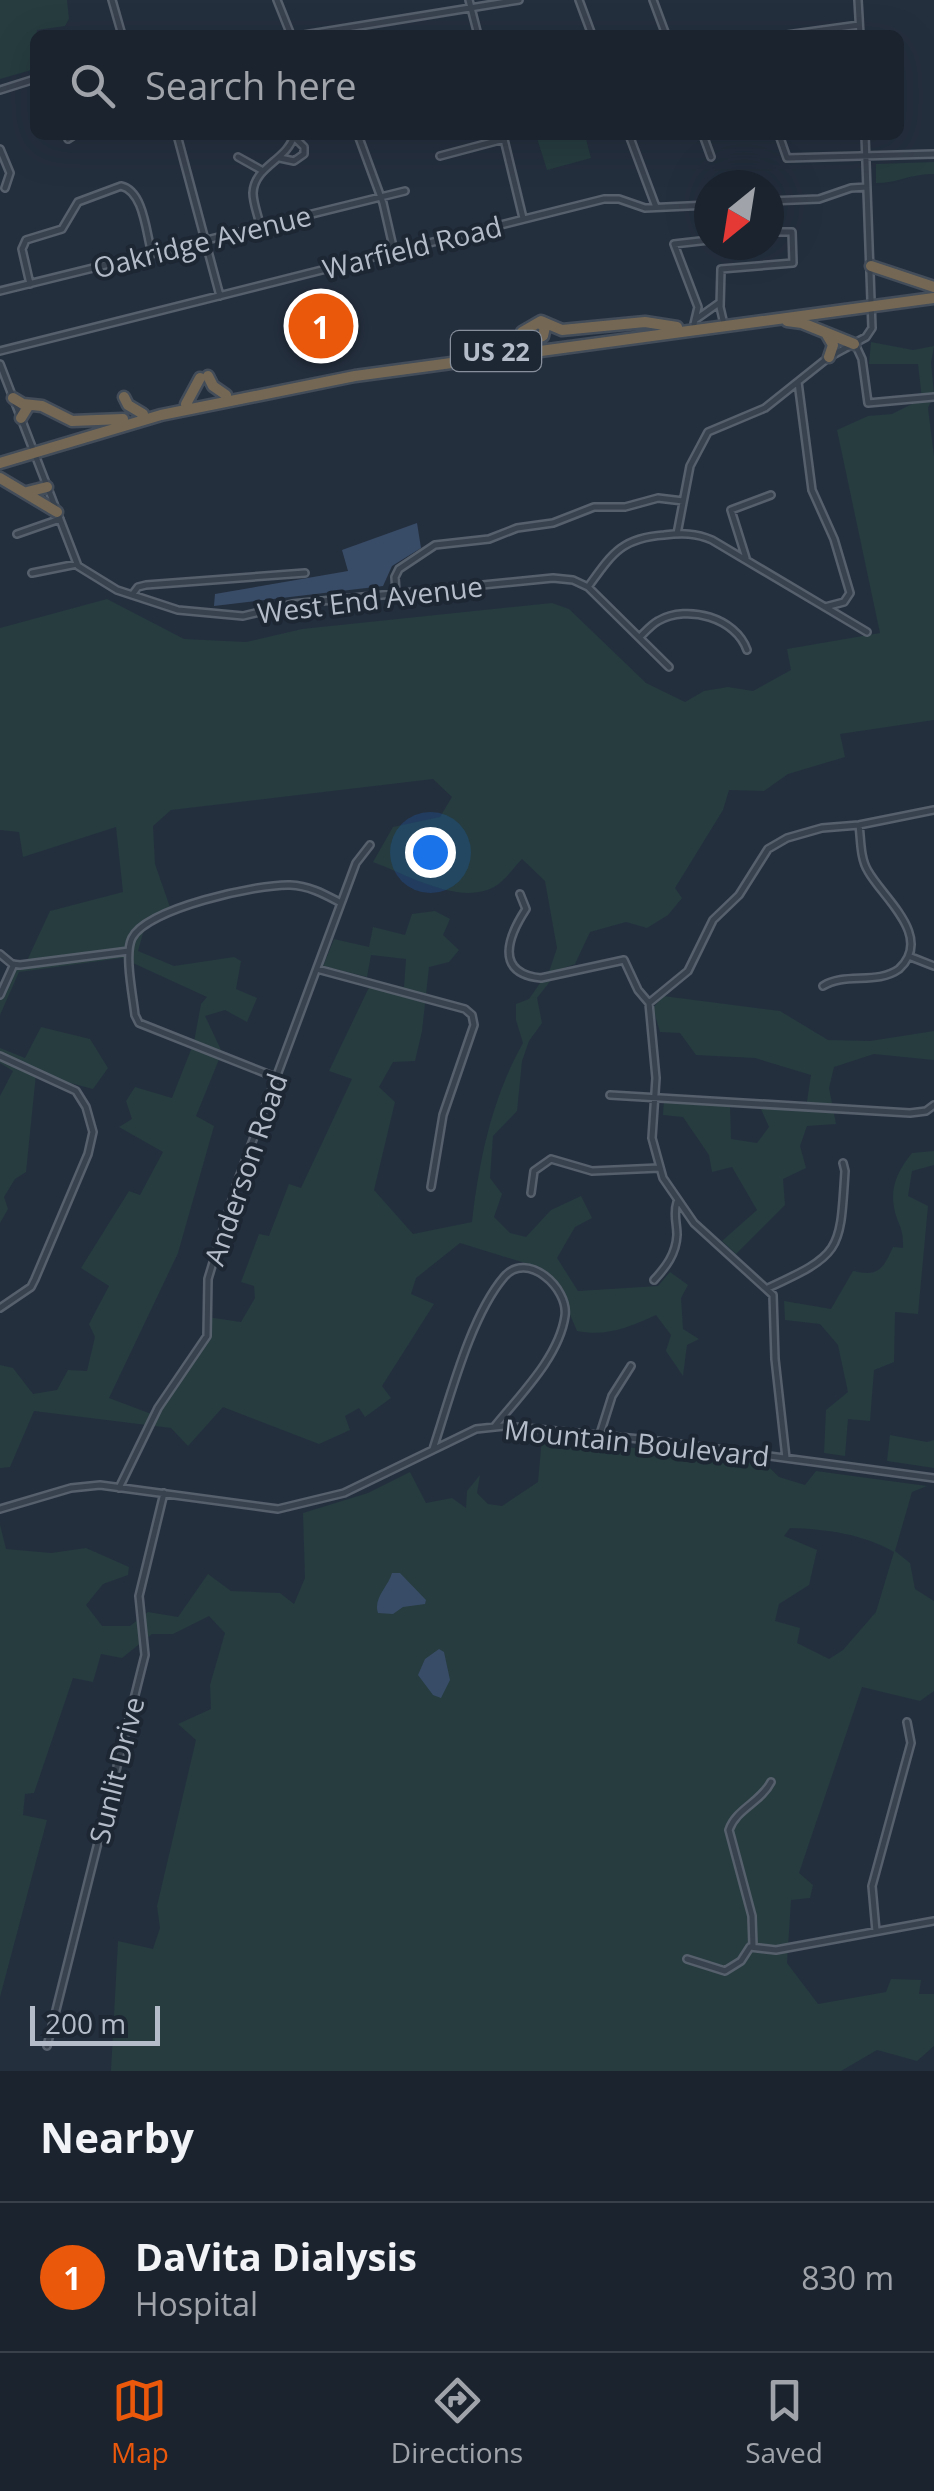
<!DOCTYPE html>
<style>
body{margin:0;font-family:"Open Sans",sans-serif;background:#242b36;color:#f1f3f6}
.compass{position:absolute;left:694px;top:170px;width:90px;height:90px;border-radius:50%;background:#1b232e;box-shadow:0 10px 40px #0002;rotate:210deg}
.scale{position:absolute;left:30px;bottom:25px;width:130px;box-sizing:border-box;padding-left:10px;border:5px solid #b4bcc9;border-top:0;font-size:28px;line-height:35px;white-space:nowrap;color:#b4bcc9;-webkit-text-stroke:8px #1d2633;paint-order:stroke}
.you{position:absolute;left:430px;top:852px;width:35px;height:35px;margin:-25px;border:8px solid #fff;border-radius:50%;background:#1a73e8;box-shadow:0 0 0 15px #1a73e833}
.badge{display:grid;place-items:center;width:65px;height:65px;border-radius:50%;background:#ea580c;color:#fff;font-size:32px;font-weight:700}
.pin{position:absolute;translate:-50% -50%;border:5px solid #fff;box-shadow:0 2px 10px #0006}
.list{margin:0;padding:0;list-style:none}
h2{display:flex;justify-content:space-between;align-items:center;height:130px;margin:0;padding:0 40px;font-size:42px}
h2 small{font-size:32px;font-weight:400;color:#a0a4aa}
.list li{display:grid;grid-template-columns:65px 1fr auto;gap:30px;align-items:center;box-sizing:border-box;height:150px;padding:0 40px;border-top:2px solid #39404a}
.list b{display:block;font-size:38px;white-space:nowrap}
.list p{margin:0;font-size:32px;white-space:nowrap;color:#a0a4aa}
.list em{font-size:32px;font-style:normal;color:#a0a4aa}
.icon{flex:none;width:55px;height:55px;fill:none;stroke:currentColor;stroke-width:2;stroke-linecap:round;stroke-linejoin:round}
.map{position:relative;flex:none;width:934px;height:2071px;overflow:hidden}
.search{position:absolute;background:#1b232e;box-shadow:0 10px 40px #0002;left:30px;right:30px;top:30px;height:110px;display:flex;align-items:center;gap:25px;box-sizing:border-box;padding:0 35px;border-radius:15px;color:#a0a4aa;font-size:38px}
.sheet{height:280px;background:#1b232e}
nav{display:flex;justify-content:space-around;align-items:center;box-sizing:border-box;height:140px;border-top:2px solid #39404a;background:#1b232e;font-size:28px;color:#a0a4aa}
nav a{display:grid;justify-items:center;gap:5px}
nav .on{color:#ea580c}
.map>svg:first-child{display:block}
.green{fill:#263c3f;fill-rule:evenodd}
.water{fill:#394c67}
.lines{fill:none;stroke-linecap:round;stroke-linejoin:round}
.minor-casing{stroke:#565f6c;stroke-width:10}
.highway-casing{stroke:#434c59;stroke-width:15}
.minor{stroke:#38414e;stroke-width:5}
.highway{stroke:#746855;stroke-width:10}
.labels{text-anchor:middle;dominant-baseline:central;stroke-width:8;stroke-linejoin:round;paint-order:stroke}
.shield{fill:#1d2633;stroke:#878f9c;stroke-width:2.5}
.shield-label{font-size:25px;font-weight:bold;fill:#b4bcc9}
.street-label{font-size:28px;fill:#b4bcc9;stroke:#1d2633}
</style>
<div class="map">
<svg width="934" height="2071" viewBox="0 0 934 2071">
<rect width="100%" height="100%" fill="#242f3e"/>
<path class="green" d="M0 0H67L69 19 65 26 37 30 35 69 0 79Z
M536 135H585L591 158 547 170Z
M934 162V174C913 173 898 183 876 183V164Z
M871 342 913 350 934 346 931 363 934 394 928 408 934 456V720L840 734 845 757 788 774 764 791 729 790 723 810 675 888 682 898 668 915 647 928 626 922 590 932 575 964 559 970 537 998 542 1023 529 1041 522 1061 517 1111 493 1136 490 1178 502 1194 494 1217 510 1233 526 1237 551 1210 581 1196 592 1218 575 1227 557 1258 578 1291 658 1286 670 1272 688 1285 681 1298 683 1329 699 1339 687 1345 683 1376 666 1351 671 1335 656 1315C630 1327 606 1337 577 1331L562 1296 538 1267 460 1243 416 1278 411 1294 434 1304 382 1386 391 1398 365 1417 359 1408 345 1416 350 1430 319 1444 223 1407 188 1446 171 1428 34 1411 10 1467 0 1468V1365L13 1368 33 1394 57 1390 68 1370 87 1371 95 1337 89 1324 109 1286 81 1268 129 1191 140 1195 163 1152 119 1127 132 1119 126 1101 135 1087 172 1098 194 1042 201 1004 207 997 122 958 19 972 0 1015V998L15 966 25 965 50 911 123 892 116 827 23 857 19 832 0 830V628L107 599 184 639 246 642 302 629 552 603 569 609 646 683 685 702 704 691 728 687 753 691 791 670 787 649 880 633 837 430 868 416 892 414 922 399 918 364H869ZM433 779 452 797 440 817 393 827 373 862C406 874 459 906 494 887 505 881 514 867 522 859L545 881 557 948 550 969 529 999 516 1004V1020L523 1043C492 1098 479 1160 472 1222L413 1234 374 1190 395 1102 379 1087 393 1062 415 1061 422 1031 429 967 449 962 459 950 443 935 450 919 435 911 412 914 405 935 373 927 369 947 334 939 323 966 367 977 371 955 406 959 404 987 372 981 329 1071 352 1079 301 1188 289 1184 269 1236 259 1234 241 1282 254 1286 255 1298 241 1322 207 1317 202 1345 154 1415 109 1398 178 1253 214 1126 196 1116 222 1052 205 1016 225 1010 247 1022 257 998 236 989 241 961 234 957 174 966 138 951 145 926 171 910 155 864 153 826 171 810Z
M663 996 780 1011 828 1040 870 1041 934 1031V1060L874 1054 834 1067 829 1088 836 1124 807 1126 800 1146 806 1168 783 1179 785 1205 736 1254 722 1241 757 1210 732 1167 712 1172 709 1155 683 1117 663 1115 664 1099 730 1104 731 1139 757 1143 769 1127 759 1105 806 1108 811 1075 755 1058 696 1055 680 1033 660 1032 653 1008Z
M41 1027 90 1039 108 1068 93 1089 36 1074 26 1172 15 1179 4 1197 8 1209 0 1223V1096L13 1071 0 1063V1048L25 1058Z
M934 1151V1165L912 1171 908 1196 928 1206 918 1314 895 1312 894 1362 874 1370 870 1421 848 1419 845 1456 824 1453 826 1410 848 1392 838 1345 820 1324 785 1320 784 1301 831 1309 853 1271C879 1277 883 1269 893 1247L903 1248C904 1226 897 1225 894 1207 890 1186 899 1169 912 1153Z
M890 1435 927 1442 934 1440V1468L887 1461Z
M542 1438 643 1449V1453L767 1465 779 1477 805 1485 816 1471 927 1486 912 1492 895 1551 910 1563 915 1589 934 1601V1691L920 1701 862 1687 799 1873 813 1885 810 1898 791 1900 787 1963 818 2004 886 1992 891 1979 921 1980 919 1994H934V2046L917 2061 877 2050 841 2071H111L118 1941 153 1949 160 1928 157 1906 196 1740 178 1724 211 1709 210 1685 225 1633 209 1616 173 1634H152L122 1658 101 1654 93 1682 73 1678 34 1793 25 1794 23 1815 47 1820 0 1997V1525L6 1549 51 1553 86 1548 129 1567 128 1575 103 1584 86 1605 102 1626H130L148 1612 178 1617 208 1574 231 1591 280 1593 294 1604 305 1578 303 1513 368 1493 410 1472 426 1503 452 1498 466 1508 467 1491 480 1475 477 1493 488 1504 502 1506 538 1482ZM790 1528C826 1529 863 1534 894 1552L876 1612 843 1650 829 1659 797 1643 800 1628 775 1621 779 1604 809 1585 817 1550 784 1536Z"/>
<path class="water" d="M417 523 421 548 392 566 383 586 214 606 215 594 348 571 342 550Z
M392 1573H400L426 1600 425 1604 403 1607 393 1614 378 1613C373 1598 388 1587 392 1573Z
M439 1649 444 1652 450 1680 441 1698 433 1695 418 1675 425 1659Z"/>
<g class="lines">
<g class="minor-casing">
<path id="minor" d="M112 0 122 35
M277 0 291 35
M469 0 478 35
M579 0 592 35
M653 0 666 35
M858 0 860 35
M304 35 519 0
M787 35 859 25
M0 90 35 79
M177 135 220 296
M358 135 383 203 394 251
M503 135 523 218
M629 135 656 207
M703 135 711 157
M779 135 787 158 934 154
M68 139 74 135
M0 149 10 173 5 188
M440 156 504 139
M238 157 263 171
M280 158 294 161 304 154V147L294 137
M769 201 819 199 851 188 867 187
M260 225C258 215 253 203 253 193 254 166 288 160 294 135
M30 284 22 249 26 240 62 229 78 202 121 186C144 191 146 233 152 254
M0 291 405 191
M695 320 719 303
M723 320 720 307 721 269 793 263 792 232H769
M694 324 698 307 674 244 709 240
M856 346 862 359 868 403 934 397
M0 351 604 199H619L645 208 709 205
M0 364 78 566 117 590 178 610 243 616 292 604 553 578 573 580 588 587 669 667
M798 382 812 490 834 539 850 593 844 602 825 607
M17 534 60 519
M677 534 690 466 708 432 765 408 829 357 866 337 872 328 865 135
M746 558 731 510 771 495
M32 573 77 564
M588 587C612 554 621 538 664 535 682 533 696 533 712 540L867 632
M396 593 395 577 399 569 435 545 489 539 517 528 553 523 594 507H625L658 498 683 501
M132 595 138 587 146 585 305 573
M640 637C646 631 652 624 658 621 688 604 736 618 747 650
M520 894 526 909C509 935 493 973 541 978L624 960 638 990 649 1003 656 1078 652 1138 663 1178 694 1223 773 1295 775 1359 786 1458
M0 954 12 964 20 965 129 951
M911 957 934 966
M317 969 465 1009 472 1015 474 1025 443 1115 431 1187
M823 986C845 972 877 985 899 969 934 937 883 898 868 871 860 858 861 840 859 825
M0 995 14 964
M649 1003 688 971 713 920 739 895 768 849 787 838 822 828 859 825 934 810
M0 1056 76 1091 86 1107 93 1132 88 1154 35 1279 31 1287 0 1308
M275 1077 139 1023 135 1015C133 996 124 954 132 938 147 908 258 884 290 885 310 886 324 894 341 903
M610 1095 910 1113 926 1111 934 1105
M531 1193 534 1171 551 1159 592 1171 659 1168
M654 1280C666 1267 676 1254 677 1235 677 1223 673 1214 677 1202
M768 1288C842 1254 840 1251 845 1171L843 1163
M600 1434 612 1396 631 1366
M433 1449C450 1398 470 1317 504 1277 527 1250 569 1288 565 1316 559 1357 520 1395 495 1426
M119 1488 158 1408 207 1336 208 1279 238 1180 356 863 370 845
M0 1509 71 1488 100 1485 278 1509 344 1493 476 1429 504 1426 650 1440 934 1478
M876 1931 872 1886 911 1743 907 1722
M753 1946 752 1916 729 1830C736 1809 761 1802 771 1782
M687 1959 725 1971 741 1961 750 1947 776 1950 934 1921
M47 2046 145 1655 139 1596 164 1493"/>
</g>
<g class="highway-casing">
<path id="highway" d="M871 266 934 287
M787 321 802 323 854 344
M522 332 541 321 562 330 645 322 677 327
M826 333 833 345 829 357
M485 353 543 336 545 327 539 323
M208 376 213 386 226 395
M124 397 128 405 143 414
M13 398 23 404 42 406 72 421 123 419
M186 404 200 378
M21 418 29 405
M0 463 161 415 355 376 934 298
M0 478 57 512
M27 492 47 487"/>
</g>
<use href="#minor" class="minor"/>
<use href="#highway" class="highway"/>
</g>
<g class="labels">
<rect class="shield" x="451" y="331" width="90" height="40" rx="8"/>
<g class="shield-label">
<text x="496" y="351">US 22</text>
</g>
<g class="street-label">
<text transform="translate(202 241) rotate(-14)">Oakridge Avenue</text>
<text transform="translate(412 247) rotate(-14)">Warfield Road</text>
<text transform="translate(370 599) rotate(-7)">West End Avenue</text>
<text transform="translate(245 1169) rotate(-71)">Anderson Road</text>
<text transform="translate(637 1442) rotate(6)">Mountain Boulevard</text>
<text transform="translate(116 1770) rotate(-76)">Sunlit Drive</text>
</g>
</g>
</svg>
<svg class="compass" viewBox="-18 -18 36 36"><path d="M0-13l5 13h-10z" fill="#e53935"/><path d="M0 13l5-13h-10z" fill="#a0a4aa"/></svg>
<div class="scale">200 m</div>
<div class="you"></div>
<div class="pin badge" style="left:321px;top:326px">1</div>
<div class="search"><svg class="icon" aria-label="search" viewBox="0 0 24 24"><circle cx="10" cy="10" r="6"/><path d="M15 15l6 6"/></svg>Search here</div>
</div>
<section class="sheet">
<h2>Nearby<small></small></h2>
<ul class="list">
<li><span class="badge">1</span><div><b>DaVita Dialysis</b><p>Hospital</p></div><em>830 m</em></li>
</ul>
</section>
<nav>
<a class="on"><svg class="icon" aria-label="map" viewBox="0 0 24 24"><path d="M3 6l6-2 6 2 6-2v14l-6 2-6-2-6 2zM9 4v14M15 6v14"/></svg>Map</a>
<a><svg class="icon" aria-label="directions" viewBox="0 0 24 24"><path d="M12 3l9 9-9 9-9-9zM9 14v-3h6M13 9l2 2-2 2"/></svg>Directions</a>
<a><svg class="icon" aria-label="saved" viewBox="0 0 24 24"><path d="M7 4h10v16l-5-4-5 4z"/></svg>Saved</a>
</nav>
